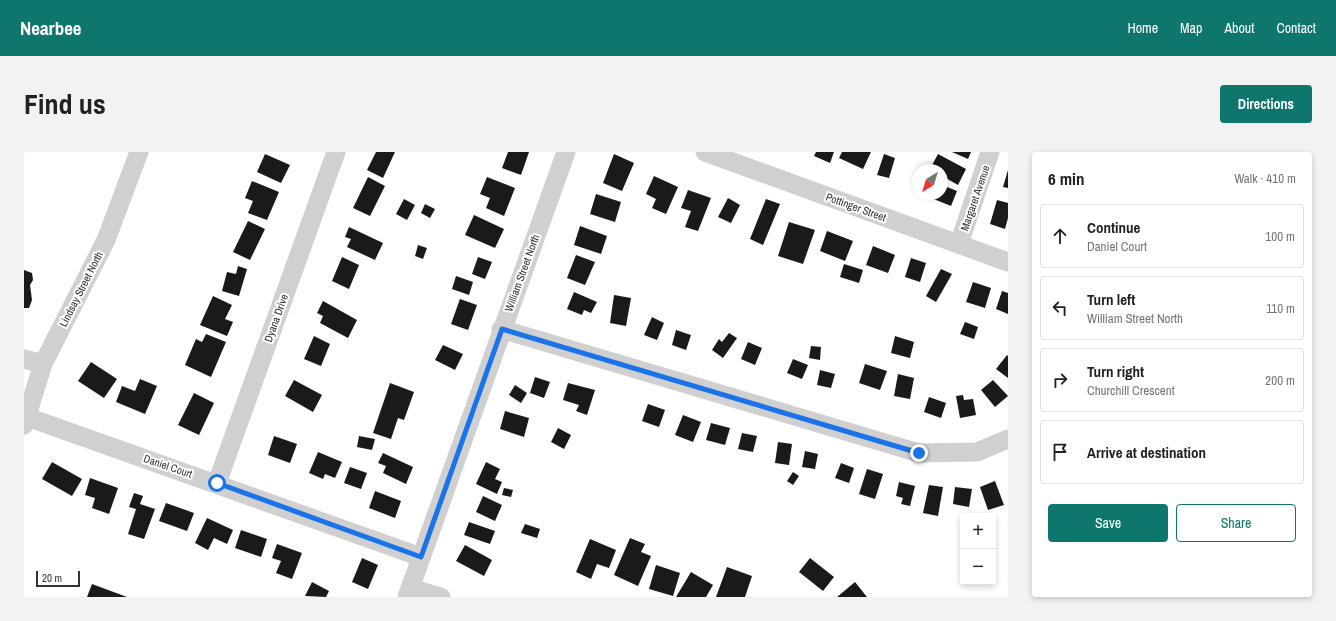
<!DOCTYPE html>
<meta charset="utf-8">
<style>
body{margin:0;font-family:"Archivo Narrow",sans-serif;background:#f2f2f2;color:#202124}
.controls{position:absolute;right:12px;bottom:12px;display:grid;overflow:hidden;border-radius:4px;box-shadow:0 2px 6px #0003}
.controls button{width:36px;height:36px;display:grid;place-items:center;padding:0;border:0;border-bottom:1px solid #e0e0e0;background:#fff;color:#202124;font:20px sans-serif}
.compass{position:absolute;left:888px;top:12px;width:36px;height:36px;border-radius:50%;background:#fff;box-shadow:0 2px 6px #0003;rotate:218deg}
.scale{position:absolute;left:12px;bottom:10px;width:44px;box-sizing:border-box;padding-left:4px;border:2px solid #333;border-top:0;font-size:11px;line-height:14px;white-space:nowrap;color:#333;-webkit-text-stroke:3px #fff;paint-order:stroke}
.stop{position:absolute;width:12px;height:12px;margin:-9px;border:3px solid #1a73e8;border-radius:50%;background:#fff}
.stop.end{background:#1a73e8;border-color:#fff;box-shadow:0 1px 4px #0008}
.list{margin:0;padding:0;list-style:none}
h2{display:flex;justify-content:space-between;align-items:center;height:52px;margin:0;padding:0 16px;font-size:17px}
h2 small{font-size:13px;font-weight:400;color:#757577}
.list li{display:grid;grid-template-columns:26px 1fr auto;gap:12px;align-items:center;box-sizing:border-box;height:64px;margin:0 8px 8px;padding:0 8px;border:1px solid #e0e0e0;border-radius:4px}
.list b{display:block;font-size:15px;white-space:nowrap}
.list p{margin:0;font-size:13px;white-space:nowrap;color:#757577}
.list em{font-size:13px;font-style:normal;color:#757577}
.actions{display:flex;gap:8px;padding:12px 16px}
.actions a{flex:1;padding:9px 0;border:1px solid #0f766e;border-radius:4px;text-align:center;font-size:14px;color:#0f766e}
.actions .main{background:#0f766e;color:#fff}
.icon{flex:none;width:22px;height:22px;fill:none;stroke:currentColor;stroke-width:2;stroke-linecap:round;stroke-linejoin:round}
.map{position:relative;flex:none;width:984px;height:445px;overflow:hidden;border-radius:4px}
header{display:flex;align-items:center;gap:24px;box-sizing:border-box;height:56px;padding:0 20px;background:#0f766e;color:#fff}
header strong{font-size:19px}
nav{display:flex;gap:22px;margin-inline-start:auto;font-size:14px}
.intro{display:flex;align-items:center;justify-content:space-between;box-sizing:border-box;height:96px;padding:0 24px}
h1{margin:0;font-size:28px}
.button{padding:10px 18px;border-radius:4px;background:#0f766e;color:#fff;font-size:14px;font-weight:700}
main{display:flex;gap:24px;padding:0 24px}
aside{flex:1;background:#fff;border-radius:4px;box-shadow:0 2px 6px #0003}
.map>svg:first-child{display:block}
.building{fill:#1a1a1a}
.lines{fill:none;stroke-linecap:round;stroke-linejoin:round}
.minor{stroke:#d0d0d0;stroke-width:19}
.route{stroke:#1a73e8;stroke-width:5}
.labels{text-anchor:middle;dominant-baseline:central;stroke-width:4;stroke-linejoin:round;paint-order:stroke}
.street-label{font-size:11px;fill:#333;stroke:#fff}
</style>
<header>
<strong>Nearbee</strong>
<nav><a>Home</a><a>Map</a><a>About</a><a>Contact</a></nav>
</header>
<div class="intro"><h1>Find us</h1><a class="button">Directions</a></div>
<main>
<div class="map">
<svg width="984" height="445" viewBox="0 0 984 445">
<rect width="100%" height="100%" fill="#fff"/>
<path class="building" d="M352 0H371L359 26 343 18Z
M484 0H505L497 23 478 16Z
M792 0H810L806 11 790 4Z
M818 0H847L839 17 815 6Z
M928 0H947L944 7Z
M241 2 266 13 257 31 233 20Z
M590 2 610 11 598 39 579 31Z
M860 2 871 6 865 26 853 23Z
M914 2 942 17 934 33 918 24V18L906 17Z
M984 18V36L979 35Z
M630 24 654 35 642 62 628 56 632 47 622 42Z
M344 25 361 34 346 64 329 56Z
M463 25 491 36 480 64 462 56 466 46 456 42Z
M228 29 255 40 243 68 224 61 229 49 221 46Z
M918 33 933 39 927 54 897 42H918Z
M664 38 687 46 674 79 661 75 667 59 657 56Z
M572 42 597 50 591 70 566 62Z
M704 46 716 53 707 71 694 65Z
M380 47 391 53 383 68 372 62Z
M742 47 756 52 739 93 726 87Z
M973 48 984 51V66L981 77 966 72Z
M401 52 411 57 406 66 397 61Z
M450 63 480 77 471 96 441 83Z
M224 69 241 77 226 108 209 100Z
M765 70 791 78 779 112 754 104Z
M556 74 583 84 577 102 550 93Z
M325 75 359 91 351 108 323 95 327 87 321 85Z
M803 79 829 89 821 109 796 99Z
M394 93 403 96 399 107 391 104Z
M849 94 871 103 864 121 842 113Z
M552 103 571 110 561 133 543 126Z
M318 105 335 113 325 137 308 129Z
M454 105 468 110 461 127 448 122Z
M887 106 902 111 896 130 881 125Z
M820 112 839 118 835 131 816 125Z
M214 114 223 117 215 144 198 139 203 120 212 122Z
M917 117 928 122 912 150 902 144Z
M0 118 8 121 9 128 6 133 8 148 5 156H0Z
M432 124 449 130 445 143 428 137Z
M949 130 967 136 961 156 942 150Z
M978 139 984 141V162L972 157Z
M550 140 573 150 567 161 560 158 558 163 543 157Z
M590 143 607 146 602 174 586 171Z
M189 144 208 153 201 167 209 170 203 184 176 173Z
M436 147 453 153 444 178 427 172Z
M299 149 333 168 324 186 296 171 299 164 293 161Z
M628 165 640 171 633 188 620 183Z
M941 170 954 175 950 187 936 182Z
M652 178 667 183 662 198 648 193Z
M705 181 713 186 699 206 688 198 695 187 698 190Z
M182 182 202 190 187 225 161 213 172 187 178 190Z
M290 184 306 192 297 214 280 207Z
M871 184 890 190 886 206 867 201Z
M724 190 738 196 731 213 717 207Z
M419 193 439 202 431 218 411 208Z
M787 194 797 195 796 208 785 206Z
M983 203 984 204V226L972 217Z
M769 207 784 213 778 227 763 221Z
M67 210 93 227 80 246 54 229Z
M841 212 863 219 856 238 835 231Z
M796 218 811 222 807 236 793 233Z
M874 222 890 226 886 247 870 244Z
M511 225 526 230 520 246 506 241Z
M116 227 133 234 121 262 92 250 98 234 111 239Z
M270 228 298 243 289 260 261 244Z
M969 228 984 244 971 255 957 238Z
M366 231 390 240 380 268 374 266 367 287 349 281Z
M544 231 571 238 563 263 552 259 555 253 539 248Z
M491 233 503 241 497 251 485 243Z
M170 241 190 251 175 283 154 273Z
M939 243 940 248 949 247 952 263 936 266 932 244Z
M905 245 922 251 917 266 900 260Z
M624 252 641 258 635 275 618 269Z
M481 259 505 266 500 285 476 277Z
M659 263 677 270 669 290 651 283Z
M687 271 706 276 701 293 682 288Z
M534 276 547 283 540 297 527 290Z
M718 281 733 284 729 300 714 297Z
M250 284 273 292 266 311 244 303Z
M335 284 351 287 348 298 333 295Z
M754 290 768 292 765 313 751 311Z
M781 299 794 302 791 317 778 315Z
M294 300 318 310 311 326 301 322 299 327 285 321Z
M359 301 389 315 382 332 359 321 362 314 354 311Z
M28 310 58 327 48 344 18 327Z
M462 310 476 317 471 327 478 330 473 342 452 332Z
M817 311 830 316 825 331 811 326Z
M326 315 343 321 337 337 320 331Z
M843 317 859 322 851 347 835 342Z
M769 320 775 324 769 333 763 329Z
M66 326 94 336 85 362 68 356 71 346 61 343Z
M971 329 980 353 964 358 956 335Z
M875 330 891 334 886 354 877 352 879 346 872 344Z
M905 333 919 335 914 364 899 361Z
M931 335 948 337 945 355 929 352Z
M480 336 489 338 487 345 478 343Z
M351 339 377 349 371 366 345 356Z
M110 341 119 344 116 352 131 357 120 387 104 382 112 357 105 355Z
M459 344 478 353 471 369 452 360Z
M142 351 170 361 163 379 135 369Z
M183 366 209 378 203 392 190 386 184 398 171 391Z
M445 370 471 379 466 392 440 383Z
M501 372 516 377 513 386 497 381Z
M217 378 243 387 237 405 211 396Z
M606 386 621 392 617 400 627 404 614 434 590 423Z
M566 387 592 398 585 416 573 412 567 427 552 420Z
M253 392 278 401 268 427 252 421 257 409 248 406Z
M441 393 468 408 460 424 432 409Z
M338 406 354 413 344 437 328 430Z
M786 406 810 425 799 439 775 420Z
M632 413 656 421 649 444 625 437Z
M703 415 728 424 721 445H692Z
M667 420 689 433 682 445H652Z
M288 430 305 439 302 445 281 444Z
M831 430 843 445H813Z
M68 432 103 445H63Z"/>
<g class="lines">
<path class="minor" d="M681 0 984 110
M935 92 966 0
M477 177 895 301 953 300 984 287
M0 207 19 212
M3 265 397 405
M0 273 19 212 82 88 115 0
M193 331 312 0
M386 436 417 445
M383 445 542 0"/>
</g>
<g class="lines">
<path class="route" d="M193 331 397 405 478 177 895 301"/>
</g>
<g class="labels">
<g class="street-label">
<text transform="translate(951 46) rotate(-71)">Margaret Avenue</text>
<text transform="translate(832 55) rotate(20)">Pottinger Street</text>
<text transform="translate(498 121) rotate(-70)">William Street North</text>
<text transform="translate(57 137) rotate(-63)">Lindsay Street North</text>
<text transform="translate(252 166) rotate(-70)">Dyana Drive</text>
<text transform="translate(144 314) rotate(19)">Daniel Court</text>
</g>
</g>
</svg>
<div class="controls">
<button>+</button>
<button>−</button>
</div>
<svg class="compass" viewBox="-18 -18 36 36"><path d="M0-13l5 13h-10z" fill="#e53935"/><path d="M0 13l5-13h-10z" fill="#757577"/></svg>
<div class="scale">20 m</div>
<div class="stop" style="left:193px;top:331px"></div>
<div class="stop end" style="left:895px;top:301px"></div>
</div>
<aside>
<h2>6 min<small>Walk · 410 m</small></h2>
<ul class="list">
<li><svg class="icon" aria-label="ahead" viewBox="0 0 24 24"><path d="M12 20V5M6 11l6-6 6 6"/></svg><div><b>Continue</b><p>Daniel Court</p></div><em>100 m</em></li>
<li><svg class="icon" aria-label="left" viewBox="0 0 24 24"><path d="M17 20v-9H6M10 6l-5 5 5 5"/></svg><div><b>Turn left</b><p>William Street North</p></div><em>110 m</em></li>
<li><svg class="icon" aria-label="right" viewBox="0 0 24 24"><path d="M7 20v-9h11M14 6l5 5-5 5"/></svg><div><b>Turn right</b><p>Churchill Crescent</p></div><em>200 m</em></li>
<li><svg class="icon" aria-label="arrive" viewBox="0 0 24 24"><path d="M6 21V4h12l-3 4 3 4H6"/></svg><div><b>Arrive at destination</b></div></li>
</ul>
<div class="actions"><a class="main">Save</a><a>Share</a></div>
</aside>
</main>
